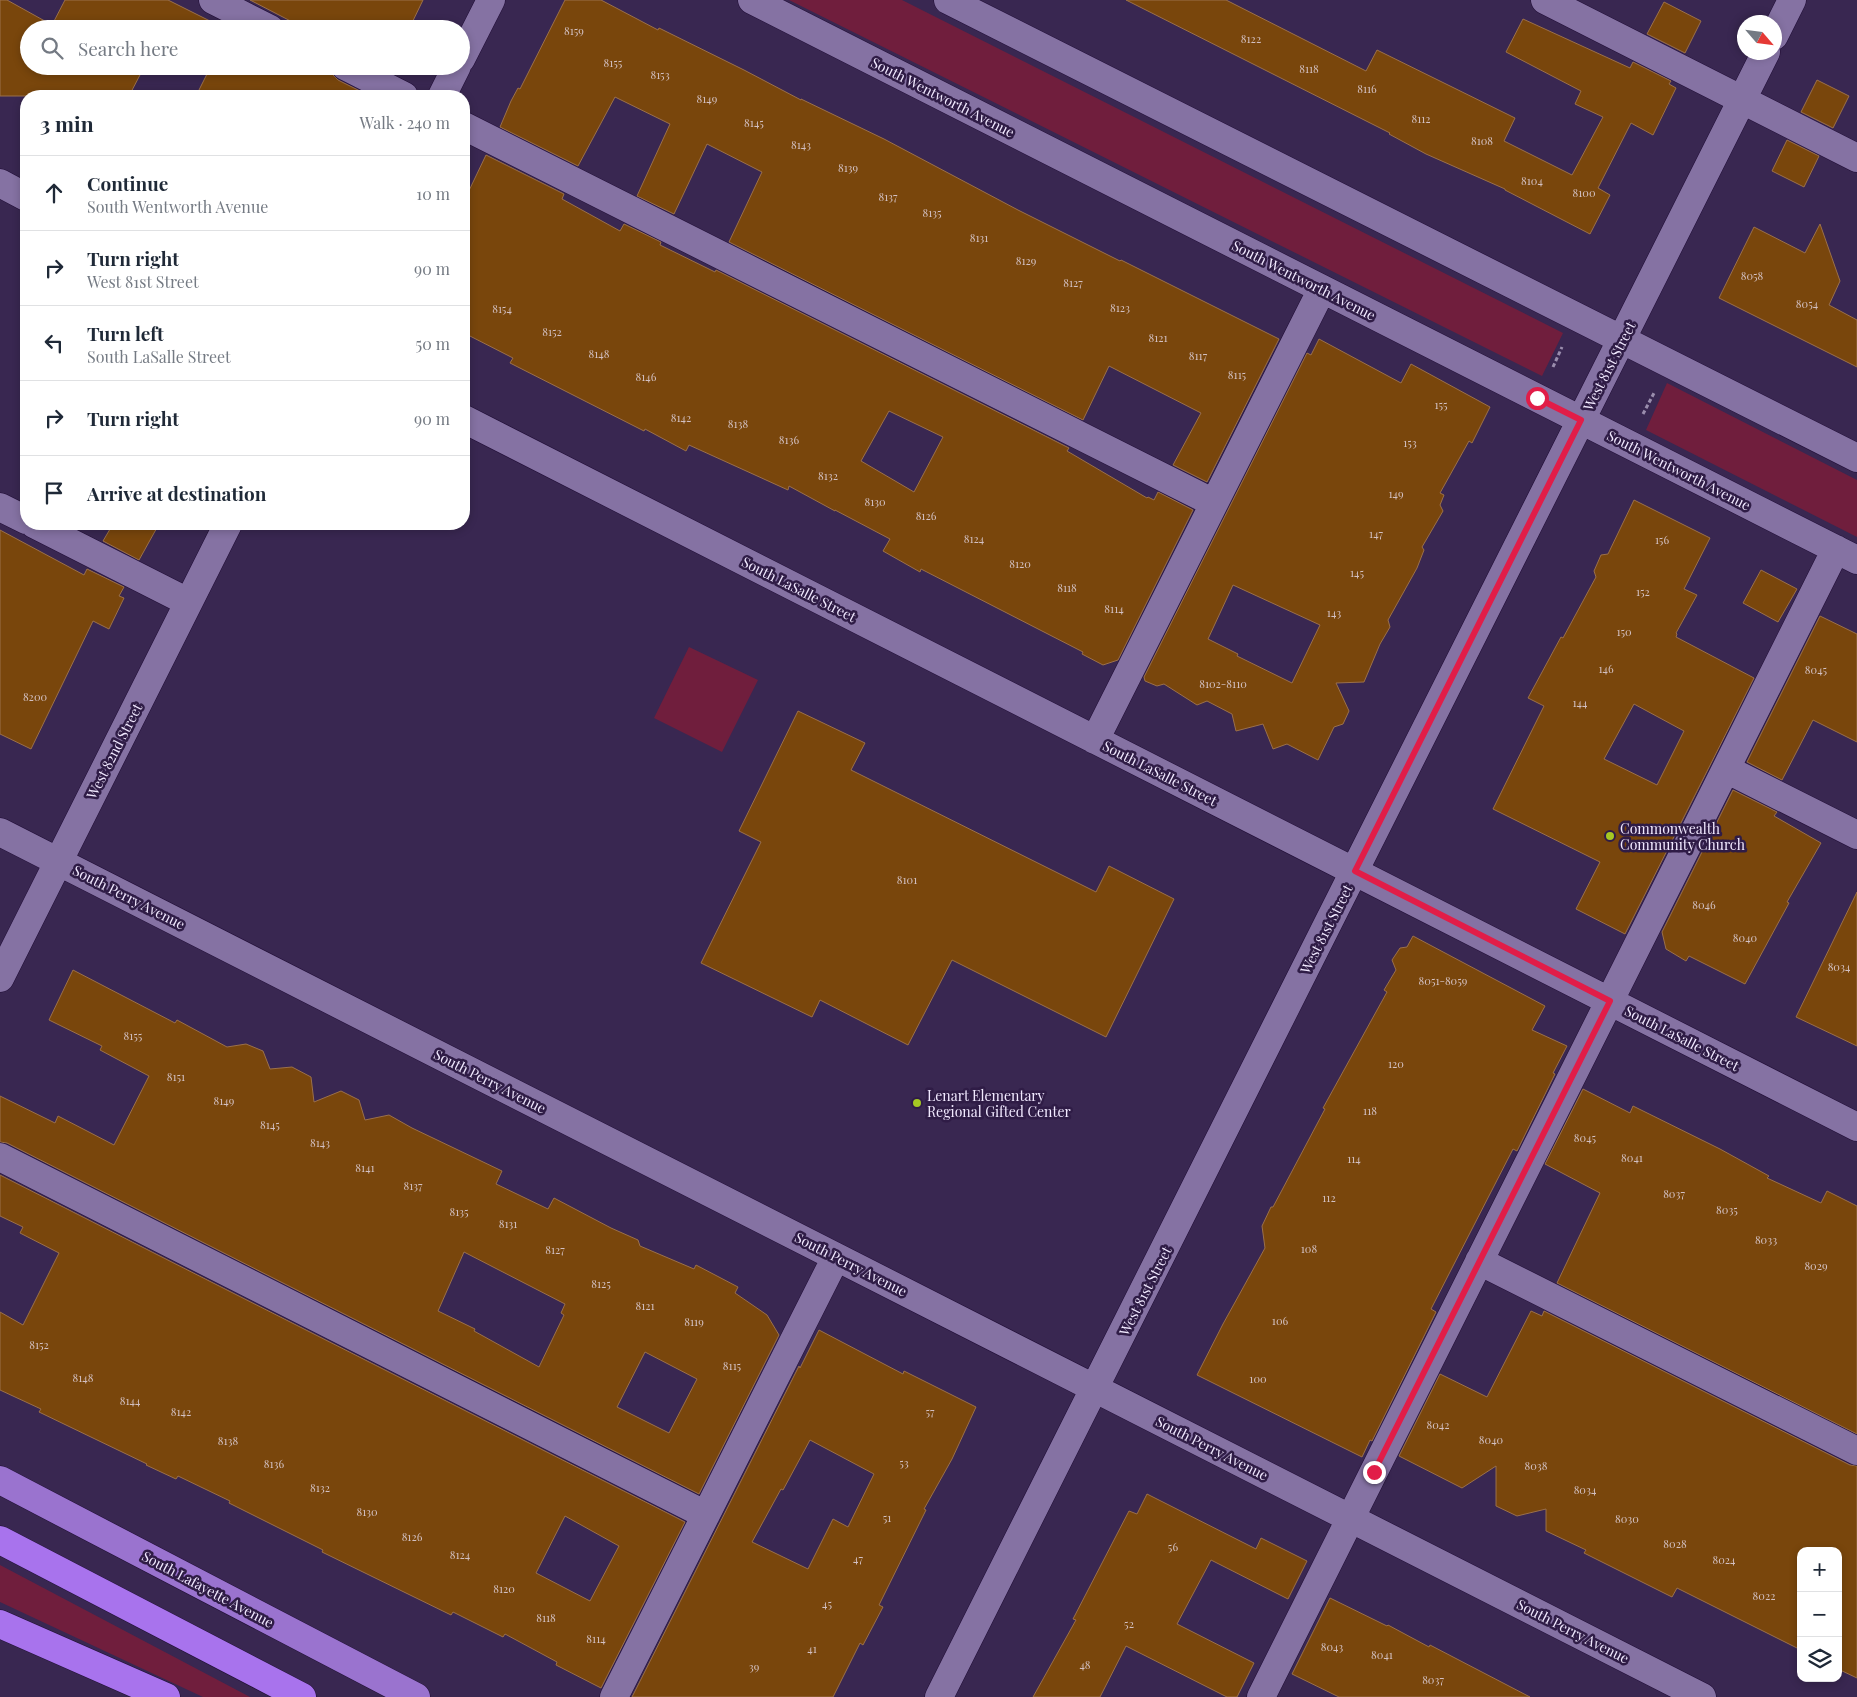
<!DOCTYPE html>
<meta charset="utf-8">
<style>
body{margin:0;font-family:"Playfair Display",serif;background:#f6f6f7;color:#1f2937}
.controls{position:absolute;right:15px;bottom:15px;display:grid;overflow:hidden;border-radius:10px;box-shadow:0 2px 8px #0003}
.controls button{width:45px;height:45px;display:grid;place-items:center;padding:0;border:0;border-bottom:1px solid #e0e1e3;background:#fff;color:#1f2937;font:25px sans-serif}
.compass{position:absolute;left:1737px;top:15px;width:45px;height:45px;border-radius:50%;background:#fff;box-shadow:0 2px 8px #0003;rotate:118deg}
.stop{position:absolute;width:15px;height:15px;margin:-11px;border:4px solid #e11d48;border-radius:50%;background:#fff}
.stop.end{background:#e11d48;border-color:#fff;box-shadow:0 1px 5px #0008}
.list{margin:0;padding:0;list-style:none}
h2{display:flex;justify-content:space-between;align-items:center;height:65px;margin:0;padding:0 20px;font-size:21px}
h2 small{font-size:16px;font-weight:400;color:#747a83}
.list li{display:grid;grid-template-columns:32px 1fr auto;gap:15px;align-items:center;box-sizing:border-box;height:75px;padding:0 20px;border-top:1px solid #e0e1e3}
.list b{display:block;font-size:19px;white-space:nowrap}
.list p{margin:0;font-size:16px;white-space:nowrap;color:#747a83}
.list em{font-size:16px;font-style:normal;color:#747a83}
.icon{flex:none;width:28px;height:28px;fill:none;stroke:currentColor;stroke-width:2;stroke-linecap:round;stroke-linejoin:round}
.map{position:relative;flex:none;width:1857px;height:1697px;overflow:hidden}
.search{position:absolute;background:#fff;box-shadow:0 2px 8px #0003;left:20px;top:20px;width:450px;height:55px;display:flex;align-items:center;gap:12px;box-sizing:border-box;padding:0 18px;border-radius:28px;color:#747a83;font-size:19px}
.panel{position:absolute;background:#fff;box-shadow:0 2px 8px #0003;left:20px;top:90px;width:450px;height:440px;border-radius:20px}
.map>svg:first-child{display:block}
.green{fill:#701e3d}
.building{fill:#79460c;stroke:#9b704a;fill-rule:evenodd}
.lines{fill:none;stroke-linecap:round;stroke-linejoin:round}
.minor-casing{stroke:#200d36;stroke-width:29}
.major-casing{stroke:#200d36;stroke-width:29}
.highway-casing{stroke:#200d36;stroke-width:29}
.path{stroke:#9a8dad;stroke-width:3;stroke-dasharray:4 2.5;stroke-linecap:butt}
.minor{stroke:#8572a3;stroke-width:28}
.major{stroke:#9a73cf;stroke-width:28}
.highway{stroke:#a873ed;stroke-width:28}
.route{stroke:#e11d48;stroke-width:6}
.poi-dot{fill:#a5c823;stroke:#2f1c46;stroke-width:2}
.labels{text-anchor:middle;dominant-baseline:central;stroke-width:5;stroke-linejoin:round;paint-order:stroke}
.number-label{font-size:11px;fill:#d3c0c2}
.street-label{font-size:14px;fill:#f1e9ff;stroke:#2f1c46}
.poi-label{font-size:14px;fill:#f1e9ff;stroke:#2f1c46;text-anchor:start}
</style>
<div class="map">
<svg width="1857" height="1697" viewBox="0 0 1857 1697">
<rect width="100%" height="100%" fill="#392751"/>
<path class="green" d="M789 0H902L1563 333 1542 376Z
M1667 383 1857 480V537L1646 430Z
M689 647 758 680 722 752 654 718Z
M0 1565 250 1697H203L0 1602Z"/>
<path class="building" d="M0 0H7L52 25 65 0H168L226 29H29V66H129L141 73 129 96H0Z
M250 0H423L409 29H306Z
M565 0H601L658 30 659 28 744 70 801 100V99L884 139 1018 210 1120 261 1121 260 1279 339 1207 482 1173 465 1201 413 1109 366 1083 420 729 242 762 172 707 144 674 214 637 196 670 124 615 97 578 166 500 127 511 101 518 88 520 89Z
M1126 0H1226L1366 71 1377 50 1515 118 1504 141 1572 175 1603 117 1575 104 1581 91 1506 52 1523 19 1630 68 1633 62 1671 81 1669 84 1676 88 1653 135 1631 123 1598 188 1610 195 1590 234 1505 190V189L1426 154 1389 134 1390 133Z
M1664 2 1701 21 1685 53 1647 34Z
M211 66H329L332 74 338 80 370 96H196Z
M1817 80 1849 96 1833 128 1801 112Z
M1787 140 1819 156 1804 187 1772 171Z
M486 155 564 194 562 199 620 231 624 224 661 242 660 245 715 272 716 270 1069 448 1067 451 1147 498 1148 497 1154 500 1158 492 1193 510 1118 660 1103 665 1082 654 1083 652 921 569 920 572 883 551 890 539 835 510V511L789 486 788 490 689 445 686 451 645 429 644 431 510 363 513 358 464 333V201ZM889 411 943 437 914 492 861 461Z
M1820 224 1840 281 1829 305 1857 320V367L1719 298 1754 227 1805 253Z
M1319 339 1401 383 1411 364 1490 407 1472 443 1469 441 1440 493 1444 495 1440 505 1443 511 1422 547 1424 550 1417 568 1388 620 1390 627 1380 644 1364 682 1336 683 1349 711 1343 724 1334 727 1318 760 1287 744 1273 749 1263 724 1236 731 1232 714 1207 701 1197 705 1164 684 1157 686 1145 681 1144 677 1307 353 1311 355ZM1233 585 1320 625 1292 683 1237 656 1238 654 1208 639Z
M1634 500 1710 538 1684 589 1697 595 1676 633 1677 634 1676 637 1754 678 1625 934 1576 909 1600 862 1493 809 1544 706 1528 698 1561 637 1563 638 1596 577 1594 571 1601 555 1608 554ZM1634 704 1684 731 1657 785 1604 759Z
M113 524H159L139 560 103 541Z
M0 530 84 575 87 569 124 587 119 596 124 598 109 629 93 621 31 749 0 734Z
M1761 570 1797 589 1778 622 1743 603Z
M1820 616 1857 634V742L1813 720 1782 780 1747 762Z
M798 711 865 743 851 770 1096 892 1109 866 1174 899 1106 1037 952 960 908 1045 820 1000 812 1017 701 963 761 842 739 831Z
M1733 790 1777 812 1774 816 1821 843 1787 902 1789 903 1745 984 1689 956 1686 961 1666 949 1662 932Z
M1857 892V1046L1796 1017Z
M1413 936 1545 1006 1532 1030 1567 1046 1553 1073 1555 1074 1517 1151 1513 1149 1431 1309 1436 1312 1372 1441 1370 1440 1362 1457 1197 1375 1223 1324 1265 1248 1262 1226 1271 1207H1273L1325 1109 1323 1108 1387 992 1384 990 1396 970 1392 960 1400 948 1407 947Z
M73 970 175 1023 177 1020 227 1047 246 1044 263 1051 270 1069 292 1067 311 1077 314 1102 341 1091 359 1100 365 1120 389 1115 412 1128 502 1171 496 1184 548 1209 554 1198 611 1228 638 1240 640 1246 694 1269 696 1265 738 1287 735 1293 767 1315 779 1335 699 1494 7 1143 0 1142V1096L55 1123 58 1116 114 1145 149 1076 100 1050 102 1046 49 1020ZM464 1252 565 1304 561 1313 564 1315 539 1367 474 1331 475 1329 438 1311ZM645 1352 697 1379 669 1433 617 1407Z
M1583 1089 1630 1113 1633 1106 1720 1149 1769 1176 1767 1178 1821 1203 1827 1191 1857 1206V1434L1557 1283 1600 1193 1545 1164Z
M0 1175 685 1522 601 1688 556 1665 557 1662 505 1634 503 1637 453 1612 451 1615 322 1552 323 1550 229 1503 230 1501 178 1476 176 1479 146 1465 147 1464 39 1412 41 1409 0 1390V1312L23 1325 59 1253 20 1233 23 1227 0 1216ZM565 1516 619 1546 590 1601 536 1573Z
M1531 1311 1542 1316 1544 1311 1850 1465 1857 1466V1678L1838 1669V1551H1801V1650L1677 1588 1672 1597 1584 1553 1586 1550 1546 1531V1509L1517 1516 1496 1506V1466L1462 1488 1399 1456 1440 1374 1487 1397Z
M819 1330 903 1374 904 1371 976 1407 952 1459 924 1509 926 1510 879 1605 883 1607 863 1645 860 1643 833 1697H632L799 1366 800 1368ZM810 1440 874 1474 848 1527 833 1519 808 1569 752 1542 781 1489 783 1490Z
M1147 1494 1256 1549 1261 1538 1307 1561 1288 1599 1211 1560 1177 1624 1254 1663 1237 1697H1227L1126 1646 1100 1697H1033L1076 1620 1073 1619 1129 1511 1137 1514Z
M1330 1598 1387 1626 1388 1625 1429 1647 1430 1645 1530 1697H1339L1292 1674Z"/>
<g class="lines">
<g class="minor-casing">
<path id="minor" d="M213 0 270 29
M752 0 1857 560
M948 0 1857 458
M1545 0 1857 158
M1774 36 1792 0
M461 59 491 0
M345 66 404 96
M442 96 457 66
M464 126 1214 503
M0 183 26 197
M464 419 1857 1127
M0 507 26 520
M34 524 188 602
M1095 740 1322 289
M1726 769 1857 835
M0 832 1702 1697
M0 978 228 524
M0 1157 706 1515
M1479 1261 1857 1451
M614 1697 836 1257
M939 1697 1766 52
M1261 1697 1836 549"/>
</g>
<g class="major-casing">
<path id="major" d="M0 1480 416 1697"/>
</g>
<g class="highway-casing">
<path id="highway" d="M0 1540 302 1697
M0 1624 166 1697"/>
</g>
<path class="path" d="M1553 367 1562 347
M1643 414 1654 393"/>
<use href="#minor" class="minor"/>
<use href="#major" class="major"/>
<use href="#highway" class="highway"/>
</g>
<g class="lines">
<path class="route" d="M1374 1472 1610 1001 1355 871 1581 420 1537 398"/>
</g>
<g class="poi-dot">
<circle cx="1610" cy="836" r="5"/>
<circle cx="917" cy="1103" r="5"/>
</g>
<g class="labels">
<g class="number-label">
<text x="574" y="30">8159</text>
<text x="1251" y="38">8122</text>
<text x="613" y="62">8155</text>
<text x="1309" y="68">8118</text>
<text x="660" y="74">8153</text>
<text x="1367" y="88">8116</text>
<text x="707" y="98">8149</text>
<text x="1421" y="118">8112</text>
<text x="754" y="122">8145</text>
<text x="1482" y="140">8108</text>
<text x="801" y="144">8143</text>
<text x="848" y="167">8139</text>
<text x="1532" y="180">8104</text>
<text x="1584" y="192">8100</text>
<text x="888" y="196">8137</text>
<text x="932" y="212">8135</text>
<text x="979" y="237">8131</text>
<text x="1026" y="260">8129</text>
<text x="1752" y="275">8058</text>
<text x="1073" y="282">8127</text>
<text x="1807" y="303">8054</text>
<text x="1120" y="307">8123</text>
<text x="502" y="308">8154</text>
<text x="552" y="331">8152</text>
<text x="1158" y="337">8121</text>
<text x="599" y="353">8148</text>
<text x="1198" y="355">8117</text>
<text x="1237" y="374">8115</text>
<text x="646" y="376">8146</text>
<text x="1441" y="404">155</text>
<text x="681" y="417">8142</text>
<text x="738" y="423">8138</text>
<text x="789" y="439">8136</text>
<text x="1410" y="442">153</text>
<text x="828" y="475">8132</text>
<text x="1396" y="493">149</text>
<text x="875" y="501">8130</text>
<text x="926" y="515">8126</text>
<text x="1376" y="533">147</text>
<text x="974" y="538">8124</text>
<text x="1662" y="539">156</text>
<text x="1020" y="563">8120</text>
<text x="1357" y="572">145</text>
<text x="1067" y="587">8118</text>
<text x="1643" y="591">152</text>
<text x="1114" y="608">8114</text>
<text x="1334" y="612">143</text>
<text x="1624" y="631">150</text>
<text x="1606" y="668">146</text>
<text x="1816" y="669">8045</text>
<text x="1223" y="683">8102-8110</text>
<text x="35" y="696">8200</text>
<text x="1580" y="702">144</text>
<text x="907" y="879">8101</text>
<text x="1704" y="904">8046</text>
<text x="1745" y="937">8040</text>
<text x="1839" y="966">8034</text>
<text x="1443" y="980">8051-8059</text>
<text x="133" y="1035">8155</text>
<text x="1396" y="1063">120</text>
<text x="176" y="1076">8151</text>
<text x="224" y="1100">8149</text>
<text x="1370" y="1110">118</text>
<text x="270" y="1124">8145</text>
<text x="1585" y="1137">8045</text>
<text x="320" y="1142">8143</text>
<text x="1632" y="1157">8041</text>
<text x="1354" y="1158">114</text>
<text x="365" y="1167">8141</text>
<text x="413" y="1185">8137</text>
<text x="1674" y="1193">8037</text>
<text x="1329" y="1197">112</text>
<text x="1727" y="1209">8035</text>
<text x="459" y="1211">8135</text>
<text x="508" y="1223">8131</text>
<text x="1766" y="1239">8033</text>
<text x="1309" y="1248">108</text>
<text x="555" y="1249">8127</text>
<text x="1816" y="1265">8029</text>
<text x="601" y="1283">8125</text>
<text x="645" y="1305">8121</text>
<text x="1280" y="1320">106</text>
<text x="694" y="1321">8119</text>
<text x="39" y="1344">8152</text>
<text x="732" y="1365">8115</text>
<text x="83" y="1377">8148</text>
<text x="1258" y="1378">100</text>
<text x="130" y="1400">8144</text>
<text x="181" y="1411">8142</text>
<text x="930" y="1411">57</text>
<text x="1438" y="1424">8042</text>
<text x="1491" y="1439">8040</text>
<text x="228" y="1440">8138</text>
<text x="904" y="1462">53</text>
<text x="274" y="1463">8136</text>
<text x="1536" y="1465">8038</text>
<text x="320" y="1487">8132</text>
<text x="1585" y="1489">8034</text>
<text x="367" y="1511">8130</text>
<text x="887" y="1517">51</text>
<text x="1627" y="1518">8030</text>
<text x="412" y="1536">8126</text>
<text x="1675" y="1543">8028</text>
<text x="1173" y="1546">56</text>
<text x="460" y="1554">8124</text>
<text x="858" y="1558">47</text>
<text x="1724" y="1559">8024</text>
<text x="504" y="1588">8120</text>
<text x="1764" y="1595">8022</text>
<text x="827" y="1603">45</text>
<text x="546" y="1617">8118</text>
<text x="1129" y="1623">52</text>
<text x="596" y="1638">8114</text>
<text x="1332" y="1646">8043</text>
<text x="812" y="1648">41</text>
<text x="1382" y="1654">8041</text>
<text x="1085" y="1664">48</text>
<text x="754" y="1666">39</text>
<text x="1433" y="1679">8037</text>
</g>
<g class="street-label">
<text transform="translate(943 97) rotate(27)">South Wentworth Avenue</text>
<text transform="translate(1304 280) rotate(27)">South Wentworth Avenue</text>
<text transform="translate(1609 366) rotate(-63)">West 81st Street</text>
<text transform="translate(1679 470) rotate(27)">South Wentworth Avenue</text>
<text transform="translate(799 589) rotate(27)">South LaSalle Street</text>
<text transform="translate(114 751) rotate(-63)">West 82nd Street</text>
<text transform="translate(1160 773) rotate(27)">South LaSalle Street</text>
<text transform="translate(129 897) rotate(27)">South Perry Avenue</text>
<text transform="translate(1326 929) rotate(-63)">West 81st Street</text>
<text transform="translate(1682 1038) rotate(27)">South LaSalle Street</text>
<text transform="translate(490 1081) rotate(27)">South Perry Avenue</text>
<text transform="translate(851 1264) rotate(27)">South Perry Avenue</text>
<text transform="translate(1145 1291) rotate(-63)">West 81st Street</text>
<text transform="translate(1212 1448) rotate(27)">South Perry Avenue</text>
<text transform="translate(208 1589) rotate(28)">South Lafayette Avenue</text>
<text transform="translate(1573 1631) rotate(27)">South Perry Avenue</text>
</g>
<g class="poi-label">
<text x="1620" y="828">Commonwealth<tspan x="1620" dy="16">Community Church</tspan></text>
<text x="927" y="1095">Lenart Elementary<tspan x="927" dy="16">Regional Gifted Center</tspan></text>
</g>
</g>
</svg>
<div class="controls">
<button>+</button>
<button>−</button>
<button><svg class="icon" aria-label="layers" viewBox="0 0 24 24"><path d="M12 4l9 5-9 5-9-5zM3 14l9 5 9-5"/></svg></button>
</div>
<svg class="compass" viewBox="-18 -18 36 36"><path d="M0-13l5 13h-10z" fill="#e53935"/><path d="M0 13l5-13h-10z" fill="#747a83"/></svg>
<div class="stop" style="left:1537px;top:398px"></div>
<div class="stop end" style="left:1374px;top:1472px"></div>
<div class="search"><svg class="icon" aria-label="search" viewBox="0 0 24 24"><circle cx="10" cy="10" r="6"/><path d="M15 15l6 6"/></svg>Search here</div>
<section class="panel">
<h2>3 min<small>Walk · 240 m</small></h2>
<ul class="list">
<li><svg class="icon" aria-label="ahead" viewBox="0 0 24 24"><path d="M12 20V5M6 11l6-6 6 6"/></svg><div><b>Continue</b><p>South Wentworth Avenue</p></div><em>10 m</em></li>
<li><svg class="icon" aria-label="right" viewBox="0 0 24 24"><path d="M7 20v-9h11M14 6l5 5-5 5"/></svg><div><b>Turn right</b><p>West 81st Street</p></div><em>90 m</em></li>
<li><svg class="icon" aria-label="left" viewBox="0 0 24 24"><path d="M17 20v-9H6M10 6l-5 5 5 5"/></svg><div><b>Turn left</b><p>South LaSalle Street</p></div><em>50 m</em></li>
<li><svg class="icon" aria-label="right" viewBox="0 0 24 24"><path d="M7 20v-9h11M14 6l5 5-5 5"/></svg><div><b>Turn right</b></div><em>90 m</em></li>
<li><svg class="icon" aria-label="arrive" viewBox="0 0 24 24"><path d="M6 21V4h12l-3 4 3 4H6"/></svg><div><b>Arrive at destination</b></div></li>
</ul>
</section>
</div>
